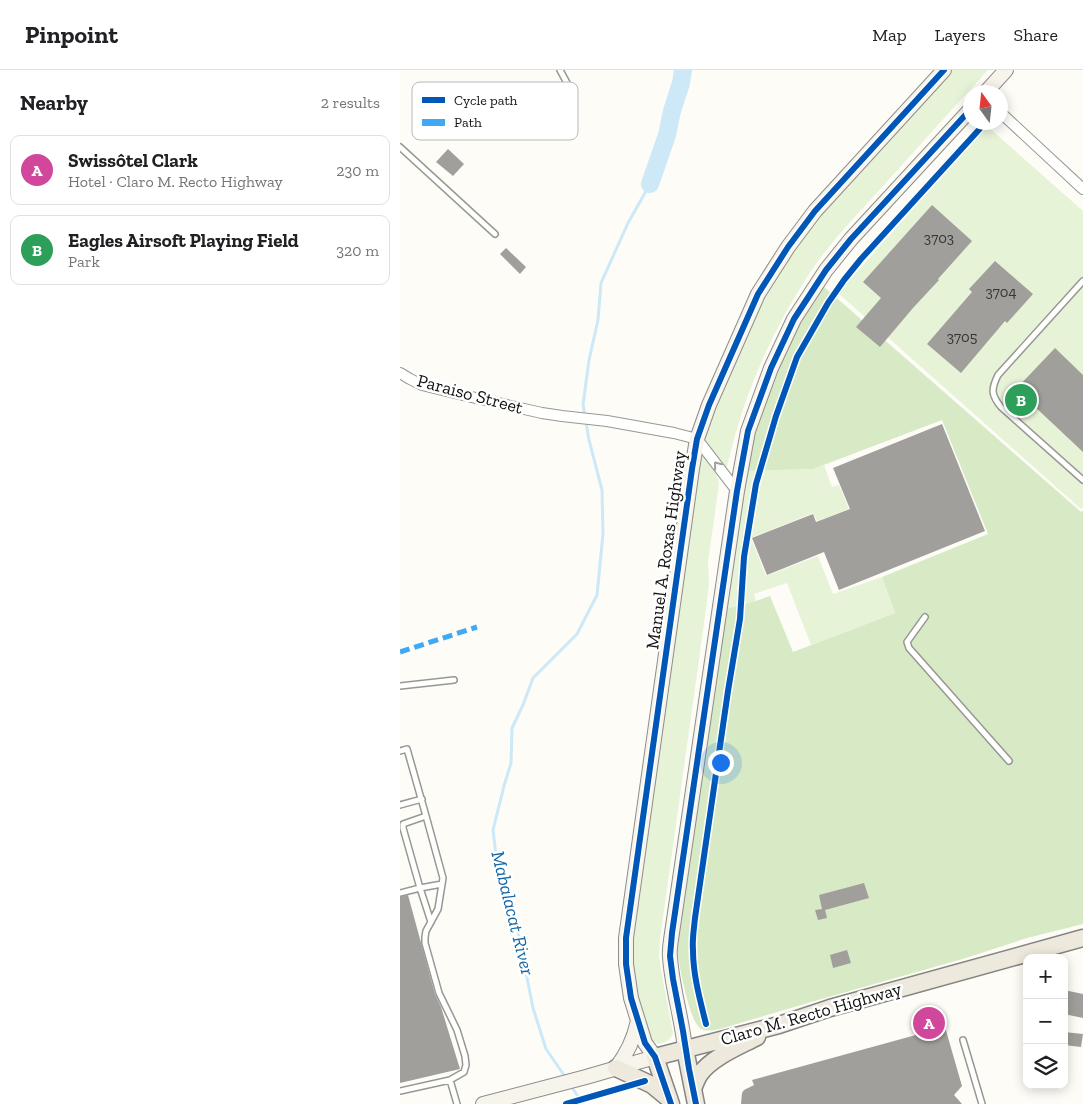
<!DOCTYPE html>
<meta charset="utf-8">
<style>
body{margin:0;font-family:"Zilla Slab",serif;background:#f2f2f2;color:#202124}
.controls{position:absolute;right:15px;bottom:15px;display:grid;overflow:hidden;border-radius:10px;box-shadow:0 2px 12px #0003}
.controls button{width:45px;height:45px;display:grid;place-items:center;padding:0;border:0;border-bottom:1px solid #e0e0e0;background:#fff;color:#202124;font:25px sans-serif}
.compass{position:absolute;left:563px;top:15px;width:45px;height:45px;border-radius:50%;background:#fff;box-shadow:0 2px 12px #0003;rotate:345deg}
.you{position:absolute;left:320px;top:692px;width:18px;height:18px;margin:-12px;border:4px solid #fff;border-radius:50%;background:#1a73e8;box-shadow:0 0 0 8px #1a73e833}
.badge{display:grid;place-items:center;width:32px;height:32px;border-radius:50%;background:#111827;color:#fff;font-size:16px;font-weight:700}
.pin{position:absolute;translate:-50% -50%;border:2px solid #fff;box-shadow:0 1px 5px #0006}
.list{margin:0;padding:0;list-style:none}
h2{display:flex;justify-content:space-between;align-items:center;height:65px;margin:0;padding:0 20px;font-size:21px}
h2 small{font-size:16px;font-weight:400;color:#757577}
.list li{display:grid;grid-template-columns:32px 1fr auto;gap:15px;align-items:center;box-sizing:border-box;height:70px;margin:0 10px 10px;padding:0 10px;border:1px solid #e0e0e0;border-radius:10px}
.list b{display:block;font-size:19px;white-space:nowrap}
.list p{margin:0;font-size:16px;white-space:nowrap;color:#757577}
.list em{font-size:16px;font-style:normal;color:#757577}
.icon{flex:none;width:28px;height:28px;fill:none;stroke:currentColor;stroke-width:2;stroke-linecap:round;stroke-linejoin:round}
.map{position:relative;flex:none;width:683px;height:1034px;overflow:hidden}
header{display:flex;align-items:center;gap:30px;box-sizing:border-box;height:70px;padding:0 25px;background:#fff;border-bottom:1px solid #e0e0e0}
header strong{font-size:24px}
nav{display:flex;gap:28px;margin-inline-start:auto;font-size:18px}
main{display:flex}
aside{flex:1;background:#fff}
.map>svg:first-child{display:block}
.green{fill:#e7f3d7}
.forest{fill:#d8eac5}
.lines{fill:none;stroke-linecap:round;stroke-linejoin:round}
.stream{stroke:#cde8f7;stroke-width:3}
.river{stroke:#cde8f7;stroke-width:18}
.building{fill:#a19f9c}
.lane-casing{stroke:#979795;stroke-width:8}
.street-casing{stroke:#979795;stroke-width:12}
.secondary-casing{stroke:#8e8d8b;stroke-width:16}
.primary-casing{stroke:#858482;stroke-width:19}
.lane{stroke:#fffffe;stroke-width:5}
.street{stroke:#fffffe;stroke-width:10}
.secondary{stroke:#f6f4eb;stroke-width:14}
.primary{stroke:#ede9dc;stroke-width:16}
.quiet{stroke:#3fa9f5;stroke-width:5;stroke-dasharray:10 5;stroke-linecap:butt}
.cycleway-casing{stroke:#fff;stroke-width:9}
.cycleway{stroke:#0057b8;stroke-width:6}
.oneway{stroke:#a0a09f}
.labels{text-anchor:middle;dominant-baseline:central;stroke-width:5;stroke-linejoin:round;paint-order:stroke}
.number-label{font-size:15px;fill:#353434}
.street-label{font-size:18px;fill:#111;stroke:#fff}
.water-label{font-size:19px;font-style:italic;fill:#1768a6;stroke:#fff}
.key{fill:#fff;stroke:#b8b8b8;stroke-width:1}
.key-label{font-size:14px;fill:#111}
</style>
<header>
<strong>Pinpoint</strong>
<nav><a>Map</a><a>Layers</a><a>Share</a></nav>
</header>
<main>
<aside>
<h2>Nearby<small>2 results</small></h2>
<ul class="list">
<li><span class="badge" style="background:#d1479c">A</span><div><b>Swissôtel Clark</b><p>Hotel · Claro M. Recto Highway</p></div><em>230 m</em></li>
<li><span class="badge" style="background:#2e9e5b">B</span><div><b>Eagles Airsoft Playing Field</b><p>Park</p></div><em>320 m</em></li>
</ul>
</aside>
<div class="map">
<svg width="683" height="1034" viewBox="0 0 683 1034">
<rect width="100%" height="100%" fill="#fdfcf7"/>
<path class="green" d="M550 0H588C553 38 518 77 484 115 456 146 426 176 404 212 368 268 342 331 327 397H326C316 387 304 379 306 364L342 264 398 169Z
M587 56 683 141V437L681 439 438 223Z
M301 382C309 392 317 401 319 414L308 492 309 514 306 539 260 869 259 886 261 900 273 963C271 970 265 973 258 974L253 971 252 969 237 923 230 877Z
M424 395 432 417 439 415 449 439 417 451 413 443 351 468 366 506 418 486 433 524 482 507 495 543 411 575 387 513 354 524 356 531 326 539 348 401 413 399Z"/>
<path class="forest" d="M423 216 681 442 683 440V854L627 868 566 888 418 930 320 959C314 960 307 962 301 959 300 958 297 955 296 953 289 943 278 894 278 881 278 875 279 868 280 862L326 539 356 531 370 526 393 582 495 543 482 507 588 464 542 350 413 399 348 401 356 360 364 332 390 270 406 241Z"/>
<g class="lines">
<path class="stream" d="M185 346 183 335 189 290 198 250 201 213 228 153 250 114
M166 1008 146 979 133 938 118 862 97 794 93 760 104 716 111 693 112 658 123 635 133 608 177 564 197 525 203 464 202 420 189 370 186 352
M171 1016 183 1034"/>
<path class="river" d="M250 114 267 65 272 41 281 13 283 0"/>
</g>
<path class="building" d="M48 79 64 94 53 106 36 92Z
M532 135 572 171 538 209 539 210 513 238 480 277 456 257 481 228 463 212Z
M106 178 126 197 120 204 100 184Z
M595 191 633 224 607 253 605 251 561 303 527 274 572 222 569 219Z
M655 278 683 305V382L616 319Z
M542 354 585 461 439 520 424 482 367 505 352 468 413 444 416 452 450 439 433 398Z
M464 813 469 828 425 840 427 848 418 850 415 840 422 839 419 825Z
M8 825 35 924 41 937 60 999 0 1013V827Z
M447 880 451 893 433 898 430 885Z
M664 920 683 924V948L664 944Z
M545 957 562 1016 554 1025 562 1034H341L342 1023 344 1020 354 1015 352 1010Z
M664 962 683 964 681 977 664 975Z"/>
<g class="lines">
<g class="lane-casing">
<path id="lane" d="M160 0 167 13 169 26
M0 77 95 164
M683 211 598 305C591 319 591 325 601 337L683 410
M525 547 507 572 509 578 609 691
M0 616 54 610
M0 681 7 679 26 746 3 754V758L20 818 0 823
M0 735 22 729
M26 746 43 808 38 839 26 861 25 867V873L39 923 57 960 65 986 66 995 64 1002 50 1010 57 1034
M31 852 20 818 42 814
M563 970 582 1034
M0 1021 50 1010"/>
</g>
<g class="street-casing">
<path id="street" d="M600 42 683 119
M0 303 10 309 22 315 67 326 142 343 162 346 207 351 274 363 297 369 337 421"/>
</g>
<g class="secondary-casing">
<path id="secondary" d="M586 22 606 0
M285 979C282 948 272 918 270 887 269 879 271 871 272 863L337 421 348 361 371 298 394 249 426 200 451 169 570 40
M216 998C227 984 234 969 238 951
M83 1034 186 1007 255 987 245 973 231 928 226 894V868L292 399 297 369 309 335 358 224 388 177 415 141 544 0"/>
</g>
<g class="primary-casing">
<path id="primary" d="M285 979 296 1034
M216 998 252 1015 269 1029
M293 1019C295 1014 297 1008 300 1004 312 987 340 976 357 967
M271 1034 255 987 379 955 430 938 683 868"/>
</g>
<use href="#lane" class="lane"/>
<use href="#street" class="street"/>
<use href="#secondary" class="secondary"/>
<use href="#primary" class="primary"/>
<path class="quiet" d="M0 582 77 557"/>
<g class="cycleway-casing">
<path id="cycleway" d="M306 954C300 930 293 905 293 880 292 869 294 859 295 848L328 621 340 549 344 487 356 414 376 346 397 287 428 233 444 210 461 189 586 52
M166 1034 245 1011
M271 1034 255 987 245 973 231 928 226 894V868L292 399 297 369 309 335 358 224 388 177 415 141 544 0
M296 1034 289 999 283 961 273 909 270 886 272 863 337 421 348 361 371 298 394 249 426 200 451 169 570 40"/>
</g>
<use href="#cycleway" class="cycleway"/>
</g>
<defs><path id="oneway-chevron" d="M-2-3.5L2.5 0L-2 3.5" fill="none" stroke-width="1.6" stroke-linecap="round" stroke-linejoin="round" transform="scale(1.25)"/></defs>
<use class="oneway" href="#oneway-chevron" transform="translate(317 395) rotate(-128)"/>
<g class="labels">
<g class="number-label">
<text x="539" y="168">3703</text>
<text x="601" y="222">3704</text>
<text x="562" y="267">3705</text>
</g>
<g class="street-label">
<text transform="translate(70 324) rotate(15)">Paraiso Street</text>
<text transform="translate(266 480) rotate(-82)">Manuel A. Roxas Highway</text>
<text transform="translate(411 944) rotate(-16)">Claro M. Recto Highway</text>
</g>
<g class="water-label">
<text transform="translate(113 843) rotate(76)">Mabalacat River</text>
</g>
</g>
<rect x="12" y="12" width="166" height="58" rx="8" class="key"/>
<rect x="22" y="27" width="23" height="6" fill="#0057b8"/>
<rect x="22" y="49" width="23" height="7" fill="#3fa9f5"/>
<g class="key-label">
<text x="54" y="35">Cycle path</text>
<text x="54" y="57">Path</text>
</g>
</svg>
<div class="controls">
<button>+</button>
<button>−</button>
<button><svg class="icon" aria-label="layers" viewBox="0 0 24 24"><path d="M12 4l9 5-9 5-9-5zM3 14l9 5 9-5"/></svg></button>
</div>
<svg class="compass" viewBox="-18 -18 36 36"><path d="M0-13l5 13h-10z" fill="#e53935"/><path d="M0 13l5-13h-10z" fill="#757577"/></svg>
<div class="you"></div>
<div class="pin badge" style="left:529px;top:953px;background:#d1479c">A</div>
<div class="pin badge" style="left:621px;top:330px;background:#2e9e5b">B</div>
</div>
</main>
